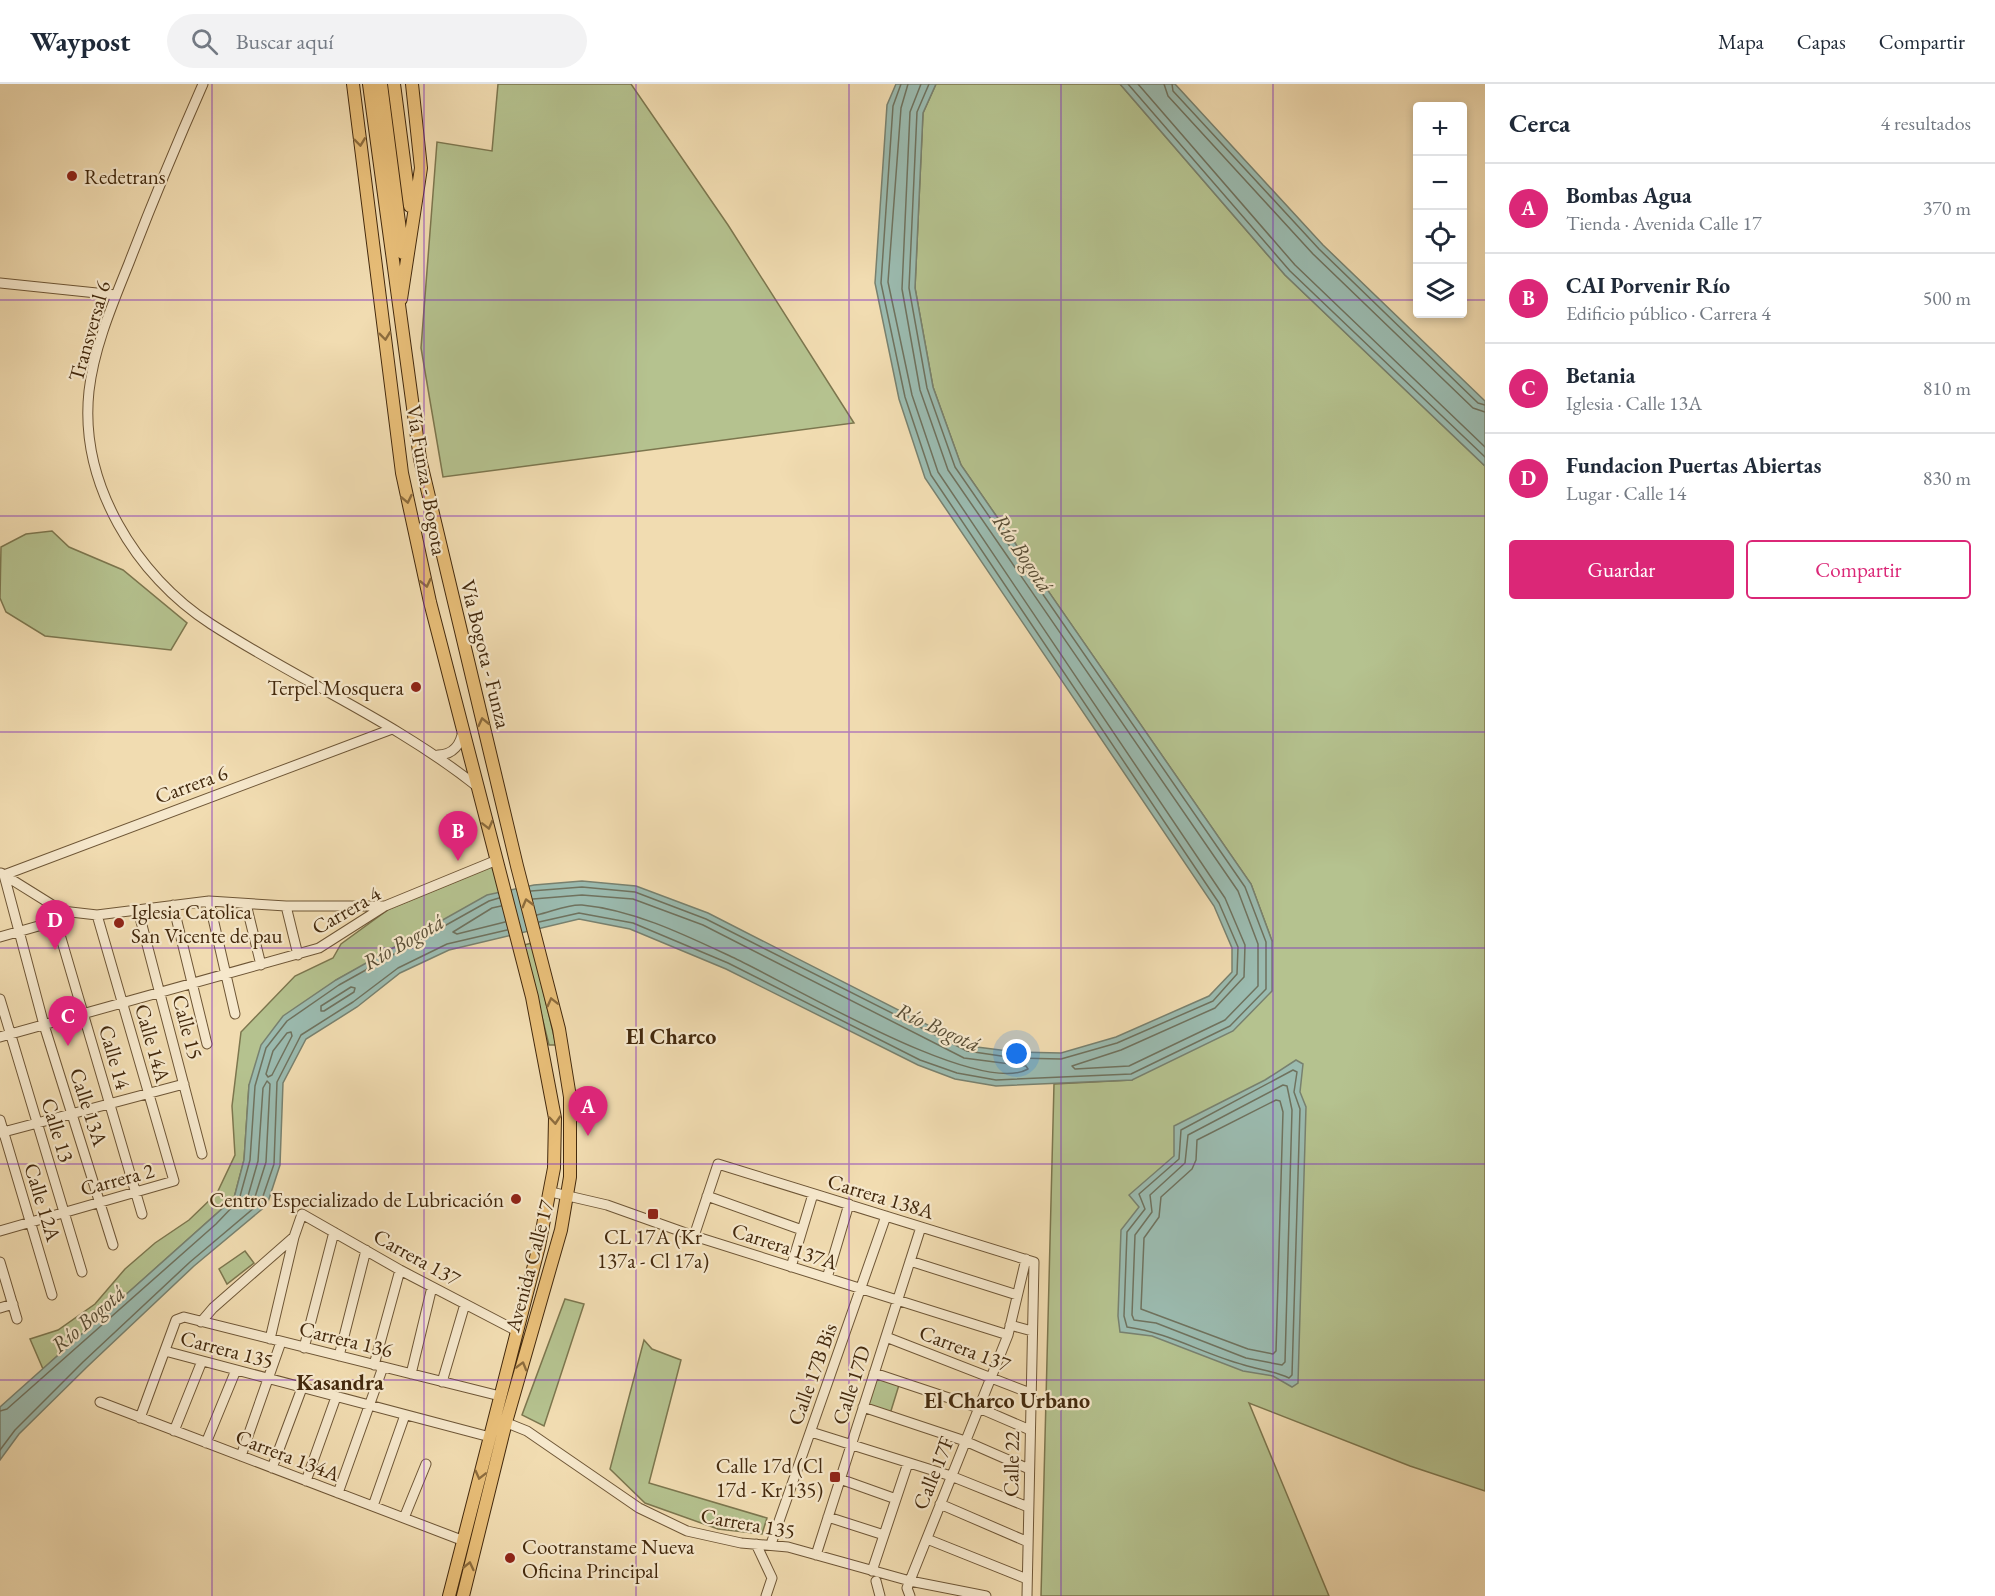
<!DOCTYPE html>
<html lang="es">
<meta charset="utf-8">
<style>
body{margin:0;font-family:"EB Garamond",serif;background:#f2f2f3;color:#1f2937}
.controls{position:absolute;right:18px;top:18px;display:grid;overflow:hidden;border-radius:6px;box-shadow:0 3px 9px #0003}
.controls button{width:54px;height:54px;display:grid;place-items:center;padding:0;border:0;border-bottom:2px solid #e0e1e3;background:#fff;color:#1f2937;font:30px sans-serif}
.you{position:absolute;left:1017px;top:970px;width:21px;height:21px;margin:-15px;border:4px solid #fff;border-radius:50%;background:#1a73e8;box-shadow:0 0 0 9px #1a73e833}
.badge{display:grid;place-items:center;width:39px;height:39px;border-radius:50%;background:#db2777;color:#fff;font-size:20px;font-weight:700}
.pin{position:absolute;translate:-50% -50px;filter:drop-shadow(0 2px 3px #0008)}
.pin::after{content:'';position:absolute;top:32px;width:21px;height:18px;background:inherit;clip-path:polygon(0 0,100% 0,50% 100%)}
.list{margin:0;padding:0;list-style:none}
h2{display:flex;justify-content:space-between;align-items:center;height:78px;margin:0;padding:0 24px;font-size:26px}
h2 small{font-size:20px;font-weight:400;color:#747a83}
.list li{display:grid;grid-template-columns:39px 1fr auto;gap:18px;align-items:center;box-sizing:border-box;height:90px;padding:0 24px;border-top:2px solid #e0e1e3}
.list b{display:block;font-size:22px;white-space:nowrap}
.list p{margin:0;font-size:20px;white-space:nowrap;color:#747a83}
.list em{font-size:20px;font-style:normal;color:#747a83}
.actions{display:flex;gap:12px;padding:18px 24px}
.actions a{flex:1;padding:14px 0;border:2px solid #db2777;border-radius:6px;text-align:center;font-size:21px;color:#db2777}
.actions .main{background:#db2777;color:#fff}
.icon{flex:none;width:33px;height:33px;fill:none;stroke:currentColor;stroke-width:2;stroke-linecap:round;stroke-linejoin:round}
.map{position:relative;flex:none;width:1485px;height:1512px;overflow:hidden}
header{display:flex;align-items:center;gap:36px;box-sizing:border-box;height:84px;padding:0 30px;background:#fff;border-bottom:2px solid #e0e1e3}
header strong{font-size:28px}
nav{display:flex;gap:33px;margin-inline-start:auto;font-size:21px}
.search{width:420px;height:54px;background:#f2f2f3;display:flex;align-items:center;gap:15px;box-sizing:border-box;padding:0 21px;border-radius:33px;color:#747a83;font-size:22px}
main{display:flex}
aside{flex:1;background:#fff}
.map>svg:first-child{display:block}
.green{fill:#b5c28f;stroke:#7c764e;stroke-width:1.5}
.water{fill:#9bbbb0;stroke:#78816f;stroke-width:1.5}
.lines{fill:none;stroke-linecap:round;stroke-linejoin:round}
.shore{stroke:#6f725e;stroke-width:1.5}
.minor-casing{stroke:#6e5636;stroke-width:11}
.major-casing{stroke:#43290d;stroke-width:14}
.minor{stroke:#f6e8cc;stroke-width:9}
.major{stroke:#e8be78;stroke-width:12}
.oneway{stroke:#8d6c3d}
.grid{fill:none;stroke:#7b2cbf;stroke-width:1.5;stroke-opacity:0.55}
.poi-dot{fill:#8f2418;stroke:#f6e8cc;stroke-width:2}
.labels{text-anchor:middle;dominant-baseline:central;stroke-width:4.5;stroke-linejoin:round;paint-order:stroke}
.poi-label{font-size:21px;fill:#43290d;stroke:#f6e8cc;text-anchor:start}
.street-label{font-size:21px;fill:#43290d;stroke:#f6e8cc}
.water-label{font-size:22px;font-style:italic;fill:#594e36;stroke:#f6e8cc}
.neighbourhood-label{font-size:22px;font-weight:bold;fill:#43290d;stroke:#f6e8cc}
</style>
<header>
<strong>Waypost</strong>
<div class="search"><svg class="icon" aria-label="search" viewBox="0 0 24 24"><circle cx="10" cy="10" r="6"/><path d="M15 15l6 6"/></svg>Buscar aquí</div>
<nav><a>Mapa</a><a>Capas</a><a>Compartir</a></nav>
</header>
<main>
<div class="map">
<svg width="1485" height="1512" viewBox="0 0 1485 1512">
<rect width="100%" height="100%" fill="#f1dcb1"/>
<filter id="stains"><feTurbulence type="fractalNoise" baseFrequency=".00333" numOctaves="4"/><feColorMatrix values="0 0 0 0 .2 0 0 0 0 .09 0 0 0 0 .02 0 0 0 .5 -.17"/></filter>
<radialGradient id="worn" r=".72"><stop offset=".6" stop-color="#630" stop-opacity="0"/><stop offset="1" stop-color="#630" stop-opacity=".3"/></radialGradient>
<path class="green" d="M498 0H631L728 141 854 339 443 393 421 264 437 58 492 67Z
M936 0H1120L1285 191 1485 382V1407L1410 1382 1249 1319 1329 1512H1041L1054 1000 1132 996 1272 857 1251 800 961 381 933 303 915 204 923 29Z
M52 447 69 463 123 486 187 539 171 566 45 552 6 528 0 514 1 463 26 450Z
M493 782 500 808 336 896 249 1001 244 1076 234 1114 43 1285 30 1255 58 1246 95 1220 125 1185 155 1159 189 1136 217 1109 235 1071 232 1022 241 948 295 892 333 874 341 860 389 825Z
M532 859 556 961H549L524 861Z
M245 1167 254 1179 227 1200 219 1185Z
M565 1215 584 1220 544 1342 522 1331Z
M644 1256 652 1265 681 1276 649 1399 767 1434 762 1450 718 1445 645 1419 610 1385Z
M875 1293 899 1301 890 1330 866 1322Z"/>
<path class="water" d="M896 0H936L923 29 915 204 933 303 961 381 1251 800 1272 857V907L1233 947 1132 996 996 1002 955 995 918 981 726 885 630 845 579 835 449 866 400 889 357 923 306 955 283 999 280 1081 267 1121 194 1182 88 1282 19 1350 0 1376V1323L234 1114 244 1076 249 1001 261 961 283 932 336 896 487 811 534 801 582 797 636 802 708 829 969 962 1016 968 1061 969 1116 953 1209 912 1232 888V864L1214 822 925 394 899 315 875 199 887 21Z
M1120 0H1175L1323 161 1485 317V382L1285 191Z
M1296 976 1303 980 1300 1008 1306 1023 1298 1299 1292 1303 1273 1292 1243 1287 1152 1252 1120 1248 1118 1232 1121 1146 1139 1123 1129 1111 1174 1072V1042L1265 996Z"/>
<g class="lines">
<path class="shore" d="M908 0 901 24 888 198 912 311 938 388 1225 814 1245 861 1244 893 1215 924 1121 966 1072 982 1075 985 1129 982 1225 936 1258 902V860L1238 807 948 386 920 306 902 205 910 28 921 0
M1128 0 1290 187 1485 373
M1138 0 1295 181 1485 363
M1164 0 1168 12 1313 170 1473 324 1485 328
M1172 0 1173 7 1319 165 1478 319 1485 321
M531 807 582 803 635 808 706 835 967 967 1015 974 1061 975 1117 959 1213 917 1237 890 1238 863 1219 819 931 391 905 313 881 199 893 22 901 0
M533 815 582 811 633 815 703 841 964 974 1026 982 1028 985C978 1014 785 897 732 873 685 851 634 826 582 821 568 820 551 828 537 831
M501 822 492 824 453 848 457 850 505 838
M539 838 579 829 633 839 728 879 920 976 957 989 996 996 1131 990 1230 942 1266 905V858L1245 803 955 383 927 304 909 204 917 28 929 0
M351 903 355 904 354 908 324 927H321V922Z
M291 948 292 952 272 991 268 993 266 990 273 967 287 949Z
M1293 986 1297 988 1294 1008 1300 1025 1292 1291 1289 1294C1274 1287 1260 1286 1244 1281 1203 1270 1170 1249 1127 1243L1124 1232 1127 1148 1145 1125 1139 1110 1179 1075 1181 1046Z
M267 997 270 1000 266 1078 255 1113 251 1116 248 1112 258 1077 263 1004Z
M1283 1001 1287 1002 1292 1026 1285 1278 1282 1281 1246 1274 1156 1239 1134 1236 1132 1231 1135 1151 1152 1128 1150 1111 1185 1079 1188 1051Z
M1276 1016 1280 1017 1283 1028 1276 1267 1273 1270 1248 1265 1141 1225 1144 1154 1159 1133 1161 1113 1192 1085 1196 1076 1197 1056Z
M0 1327 7 1325 216 1140 239 1116 250 1076 255 1002 266 964 287 937 339 901 489 817 499 814
M0 1366 15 1346 83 1278 190 1178 261 1118 274 1080 277 998 301 951 353 918 398 884 447 860 507 846"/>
<g class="minor-casing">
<path id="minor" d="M203 0C177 59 152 119 129 179 113 219 94 263 89 307 79 399 136 492 211 540 299 597 397 638 479 704
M0 199 116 211
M438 671C453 671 461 660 463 646
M1 789 62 827 97 831 209 817 286 822H385
M4 791 392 645
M4 791 44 941 113 1161
M209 817 235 930
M246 820 261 881
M173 821 207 960
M286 822 298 871
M138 826 202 1070
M62 827 56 837 142 1130
M0 853 56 837
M0 915 82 1188
M0 953 319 864 385 822 497 776
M0 1036 52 1211
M0 1049 184 1000
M551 1108 607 1121 694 1152 1008 1251
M707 1112 802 1146
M0 1147 174 1097 97 831
M694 1152 718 1080 1034 1178 1027 1512
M910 1177 1017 1211
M0 1178 17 1235
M791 1183 813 1110
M827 1194 849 1120
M0 1224 13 1220
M201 1238 213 1224 294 1153
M1010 1241 1032 1247
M886 1253 1030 1309
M270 1255 294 1153 302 1130 400 1186 517 1247
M304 1264 334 1148
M165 1267 490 1353
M339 1272 366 1166
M374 1281 400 1186
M874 1289 979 1324 1030 1346
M411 1290 432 1203
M442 1298 465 1220
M100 1318 464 1457
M863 1323 965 1357 1029 1385
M140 1334 176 1236 184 1233 500 1312
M502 1337 527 1347 639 1424 687 1447 741 1459 788 1463 910 1497 986 1512
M174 1347 202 1277
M811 1348 951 1392 1028 1423
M206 1359 236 1286
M241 1372 281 1258
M272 1384 302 1304
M840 1395 896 1415
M306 1397 336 1313
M338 1409 383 1283
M940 1420 1028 1458
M373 1422 405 1331
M828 1433 884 1451
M404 1434 426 1380
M927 1455 1027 1495
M756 1460 772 1494 766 1512
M771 1460 886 1132
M816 1471 921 1143
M872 1487 908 1379
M876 1497 880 1512
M910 1512 907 1504 1008 1251 1026 1175"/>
</g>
<g class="major-casing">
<path id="major" d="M353 0 402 389 430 518 532 913 555 1034 554 1084 539 1162 449 1512
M369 0 420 375 517 782 559 945 570 1013V1093L561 1146 506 1338 463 1512
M381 0 403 169
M394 0 410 122
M401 215 421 84 412 0"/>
</g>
<use href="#minor" class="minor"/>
<use href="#major" class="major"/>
</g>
<defs><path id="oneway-chevron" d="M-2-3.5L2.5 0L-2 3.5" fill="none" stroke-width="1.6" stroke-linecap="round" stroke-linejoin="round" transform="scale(1.5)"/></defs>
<g class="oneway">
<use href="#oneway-chevron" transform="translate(360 58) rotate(83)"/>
<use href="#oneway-chevron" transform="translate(385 252) rotate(83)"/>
<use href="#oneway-chevron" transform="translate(407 415) rotate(78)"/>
<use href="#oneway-chevron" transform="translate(426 499) rotate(77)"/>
<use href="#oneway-chevron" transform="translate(483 638) rotate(-103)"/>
<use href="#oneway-chevron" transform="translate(488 741) rotate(76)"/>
<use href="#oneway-chevron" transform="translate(527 819) rotate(-105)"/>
<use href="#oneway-chevron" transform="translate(552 918) rotate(-104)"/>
<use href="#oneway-chevron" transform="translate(555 1036) rotate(85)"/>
<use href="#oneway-chevron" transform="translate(522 1282) rotate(-74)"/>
<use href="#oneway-chevron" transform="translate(480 1391) rotate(104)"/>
<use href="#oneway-chevron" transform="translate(469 1482) rotate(-77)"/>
</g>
<path class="grid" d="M212 0V1512M424 0V1512M636 0V1512M849 0V1512M1061 0V1512M1273 0V1512M0 216H1418M1462 216H1485M0 432H1485M0 648H1485M0 864H1485M0 1080H1485M0 1296H1485"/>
<g class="poi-dot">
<circle cx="72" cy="92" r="6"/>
<circle cx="416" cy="603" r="6"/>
<circle cx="119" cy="839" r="6"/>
<circle cx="516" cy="1115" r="6"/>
<rect x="647" y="1124" width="12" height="12" rx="3"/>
<rect x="829" y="1387" width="12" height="12" rx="3"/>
<circle cx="510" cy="1474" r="6"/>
</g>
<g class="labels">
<g class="poi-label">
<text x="84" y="92">Redetrans</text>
<text x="404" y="603" text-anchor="end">Terpel Mosquera</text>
<text x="131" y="827">Iglesia Catolica<tspan x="131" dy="24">San Vicente de pau</tspan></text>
<text x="504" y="1115" text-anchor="end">Centro Especializado de Lubricación</text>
<text x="653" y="1152" text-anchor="middle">CL 17A (Kr<tspan x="653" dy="24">137a - Cl 17a)</tspan></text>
<text x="823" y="1381" text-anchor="end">Calle 17d (Cl<tspan x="823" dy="24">17d - Kr 135)</tspan></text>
<text x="522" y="1462">Cootranstame Nueva<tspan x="522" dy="24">Oficina Principal</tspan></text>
</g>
<g class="street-label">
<text transform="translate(89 247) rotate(-74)">Transversal 6</text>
<text transform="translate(427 396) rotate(80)">Vía Funza - Bogota</text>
<text transform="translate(486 570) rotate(76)">Vía Bogota - Funza</text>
<text transform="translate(191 700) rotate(-20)">Carrera 6</text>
<text transform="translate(346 826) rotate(-30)">Carrera 4</text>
<text transform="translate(188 943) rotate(75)">Calle 15</text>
<text transform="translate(153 959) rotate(74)">Calle 14A</text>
<text transform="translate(115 973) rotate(74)">Calle 14</text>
<text transform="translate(89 1023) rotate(72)">Calle 13A</text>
<text transform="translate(58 1046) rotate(73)">Calle 13</text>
<text transform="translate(117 1095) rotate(-15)">Carrera 2</text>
<text transform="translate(881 1112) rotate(17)">Carrera 138A</text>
<text transform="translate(43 1118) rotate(73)">Calle 12A</text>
<text transform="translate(785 1162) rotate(18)">Carrera 137A</text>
<text transform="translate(417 1173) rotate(29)">Carrera 137</text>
<text transform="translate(529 1182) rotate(-75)">Avenida Calle 17</text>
<text transform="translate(346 1255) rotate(14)">Carrera 136</text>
<text transform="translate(965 1264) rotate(21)">Carrera 137</text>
<text transform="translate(227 1265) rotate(15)">Carrera 135</text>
<text transform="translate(812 1290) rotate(-70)">Calle 17B Bis</text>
<text transform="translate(851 1301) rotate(-72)">Calle 17D</text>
<text transform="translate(288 1371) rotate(21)">Carrera 134A</text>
<text transform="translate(1011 1380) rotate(-89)">Calle 22</text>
<text transform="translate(933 1389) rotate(-68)">Calle 17F</text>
<text transform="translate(748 1439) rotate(10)">Carrera 135</text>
</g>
<g class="water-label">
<text transform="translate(1023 469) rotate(56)">Río Bogotá</text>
<text transform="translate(403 858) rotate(-30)">Río Bogotá</text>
<text transform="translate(938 943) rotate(24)">Río Bogotá</text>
<text transform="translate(88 1235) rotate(-41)">Río Bogotá</text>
</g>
<g class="neighbourhood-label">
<text x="671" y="952">El Charco</text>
<text x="340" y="1298">Kasandra</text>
<text x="1007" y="1316">El Charco Urbano</text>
</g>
</g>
<rect width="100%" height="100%" filter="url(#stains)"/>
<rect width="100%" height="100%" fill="url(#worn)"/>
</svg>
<div class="controls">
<button>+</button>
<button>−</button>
<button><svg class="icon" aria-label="locate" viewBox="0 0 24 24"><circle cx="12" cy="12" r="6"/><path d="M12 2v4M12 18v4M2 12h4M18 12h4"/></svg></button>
<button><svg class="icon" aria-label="layers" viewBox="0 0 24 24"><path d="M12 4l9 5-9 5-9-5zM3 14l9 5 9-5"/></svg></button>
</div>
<div class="you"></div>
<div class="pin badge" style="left:588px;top:1052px">A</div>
<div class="pin badge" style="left:458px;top:777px">B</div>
<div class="pin badge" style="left:68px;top:962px">C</div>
<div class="pin badge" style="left:55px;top:866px">D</div>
</div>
<aside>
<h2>Cerca<small>4 resultados</small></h2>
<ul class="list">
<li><span class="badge">A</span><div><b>Bombas Agua</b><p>Tienda · Avenida Calle 17</p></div><em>370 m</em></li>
<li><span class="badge">B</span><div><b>CAI Porvenir Río</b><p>Edificio público · Carrera 4</p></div><em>500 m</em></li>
<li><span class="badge">C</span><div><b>Betania</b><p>Iglesia · Calle 13A</p></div><em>810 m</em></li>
<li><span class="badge">D</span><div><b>Fundacion Puertas Abiertas</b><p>Lugar · Calle 14</p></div><em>830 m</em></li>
</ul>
<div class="actions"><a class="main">Guardar</a><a>Compartir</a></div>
</aside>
</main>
